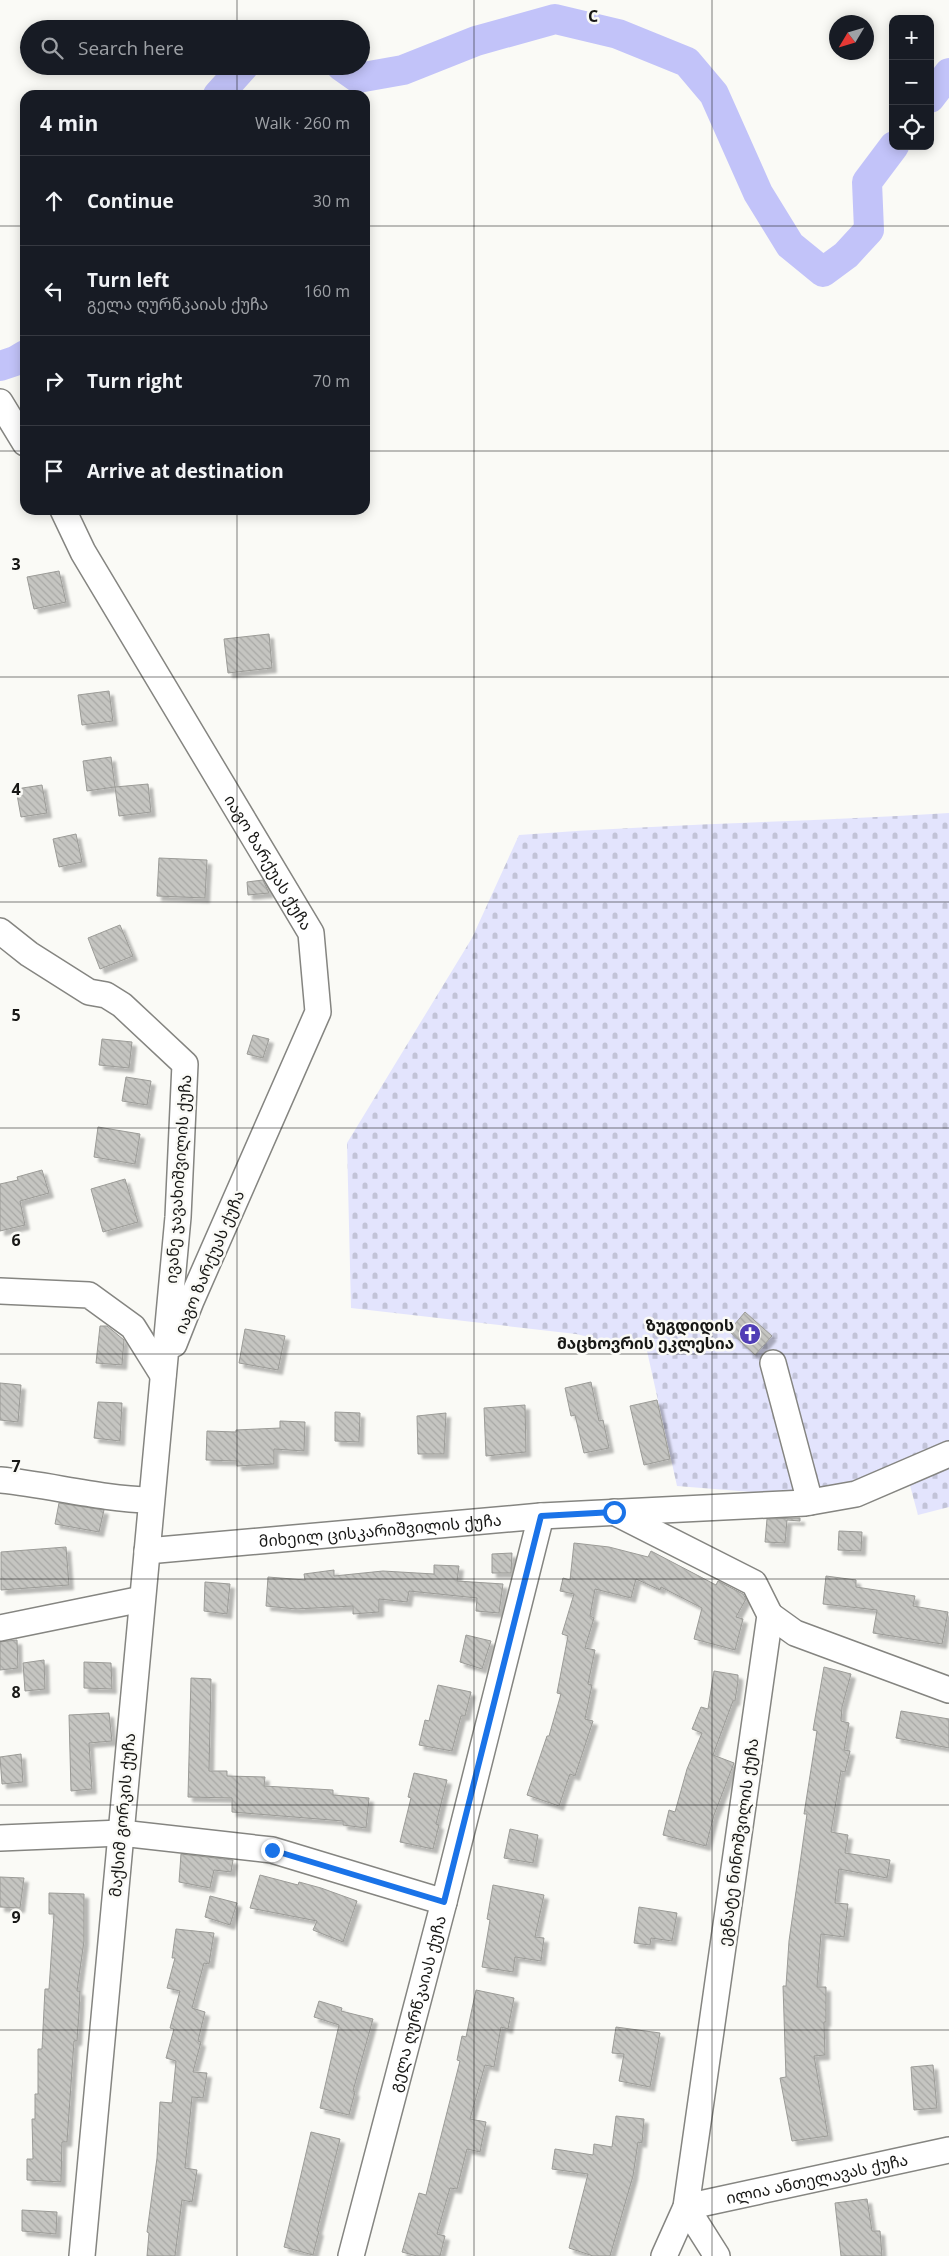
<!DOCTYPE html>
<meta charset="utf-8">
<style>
body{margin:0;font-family:"Open Sans","Noto Sans Georgian",sans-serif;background:#242831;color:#f1f3f6}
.controls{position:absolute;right:15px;top:15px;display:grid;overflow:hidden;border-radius:10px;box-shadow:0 2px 12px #0003}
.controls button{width:45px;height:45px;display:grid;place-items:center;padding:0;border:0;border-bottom:1px solid #363941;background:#171b24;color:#f1f3f6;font:25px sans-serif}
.compass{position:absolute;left:829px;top:15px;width:45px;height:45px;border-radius:50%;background:#171b24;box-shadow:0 2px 12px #0003;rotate:232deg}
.stop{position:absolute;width:15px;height:15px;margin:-11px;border:4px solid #1a73e8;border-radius:50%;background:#fff}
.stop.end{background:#1a73e8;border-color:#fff;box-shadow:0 1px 5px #0008}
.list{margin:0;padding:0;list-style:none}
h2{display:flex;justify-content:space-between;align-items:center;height:65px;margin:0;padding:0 20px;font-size:21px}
h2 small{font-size:16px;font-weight:400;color:#9ea1a6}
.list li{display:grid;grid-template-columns:32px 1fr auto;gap:15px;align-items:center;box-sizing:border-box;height:90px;padding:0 20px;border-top:1px solid #363941}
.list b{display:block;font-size:19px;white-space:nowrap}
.list p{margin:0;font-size:16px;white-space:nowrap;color:#9ea1a6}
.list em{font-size:16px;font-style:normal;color:#9ea1a6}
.icon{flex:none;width:28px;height:28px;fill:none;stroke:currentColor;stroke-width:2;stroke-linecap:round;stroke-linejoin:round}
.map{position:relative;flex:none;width:949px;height:2256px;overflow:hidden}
.search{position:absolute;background:#171b24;box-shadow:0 2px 12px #0003;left:20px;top:20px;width:350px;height:55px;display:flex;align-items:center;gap:12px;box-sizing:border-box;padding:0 18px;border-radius:28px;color:#9ea1a6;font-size:19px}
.panel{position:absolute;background:#171b24;box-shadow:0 2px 12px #0003;left:20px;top:90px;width:350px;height:425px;border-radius:15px}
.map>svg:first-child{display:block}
.cemetery{fill:url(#cemetery-stones)}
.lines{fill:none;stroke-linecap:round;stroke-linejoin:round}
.river{stroke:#c2c3f9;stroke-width:30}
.building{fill:url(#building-back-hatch);stroke:#9b9b97;filter:url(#shadow)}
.minor-casing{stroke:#858581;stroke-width:28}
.minor{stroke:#fff;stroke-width:25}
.route{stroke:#1a73e8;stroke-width:6}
.grid{fill:none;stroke:#181816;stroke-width:1;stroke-opacity:0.55}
.labels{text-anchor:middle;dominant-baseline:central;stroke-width:5;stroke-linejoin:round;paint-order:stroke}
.street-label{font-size:16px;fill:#181816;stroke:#fafaf6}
.poi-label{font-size:16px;font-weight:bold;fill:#181816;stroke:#fafaf6;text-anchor:end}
.grid-label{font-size:16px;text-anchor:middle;font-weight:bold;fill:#181816;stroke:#fafaf6;stroke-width:5;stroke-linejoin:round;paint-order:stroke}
</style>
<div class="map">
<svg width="949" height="2256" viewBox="0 0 949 2256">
<defs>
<pattern id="cemetery-stones" width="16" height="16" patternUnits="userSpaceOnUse" patternTransform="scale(1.25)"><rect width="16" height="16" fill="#e3e4fd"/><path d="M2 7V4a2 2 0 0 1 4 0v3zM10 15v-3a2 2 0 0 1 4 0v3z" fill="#c2c3d8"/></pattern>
<pattern id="building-back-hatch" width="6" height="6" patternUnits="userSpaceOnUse" patternTransform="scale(1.25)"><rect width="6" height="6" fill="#c5c5c1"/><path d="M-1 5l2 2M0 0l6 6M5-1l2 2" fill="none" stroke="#a8a8a5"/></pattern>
<filter id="shadow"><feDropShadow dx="4.5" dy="4.5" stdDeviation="1" flood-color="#0004"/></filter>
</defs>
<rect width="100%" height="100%" fill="#fafaf6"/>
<path class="cemetery" d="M949 813V1507L918 1515 905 1467 801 1496 677 1486 647 1351 576 1334 351 1308 347 1143 472 938 519 835C662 824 806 822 949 813Z"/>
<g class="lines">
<path class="river" d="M341 66 358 78 403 70 476 41 555 19 618 34 687 62 714 94 758 193 790 245 823 272 846 255 869 230 867 182 894 146
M218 95 244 66
M930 98 949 73
M0 366 15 361 25 355"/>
</g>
<path class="building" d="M59 571 66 602 34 609 27 577Z
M269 634 272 668 228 673 224 639Z
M109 691 113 721 82 725 78 695Z
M111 757 115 787 87 791 83 761Z
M148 784 151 812 119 816 115 787Z
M42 785 47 813 21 817 16 789Z
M76 834 82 862 59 867 53 839Z
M159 858 207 860 205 898 157 896Z
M263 880 269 893 248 895 247 882Z
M120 925 133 956 100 969 88 938Z
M253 1035 269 1039 263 1058 247 1054Z
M102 1039 132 1042 129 1068 99 1065Z
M126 1077 151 1081 147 1105 122 1101Z
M98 1127 140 1134 135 1164 94 1157Z
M42 1170 49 1193 20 1201 25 1225 0 1231V1184L18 1180 17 1177Z
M125 1179 138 1222 103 1232 91 1189Z
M745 1312 772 1336 755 1355 729 1331Z
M100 1326H107L124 1340 122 1365 96 1363Z
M245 1329 285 1336 278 1370 239 1363Z
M591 1382 599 1421 603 1420 609 1448 584 1453 575 1415 571 1416 565 1388Z
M0 1383 21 1385 18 1422 0 1420Z
M657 1400 670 1459 644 1465 630 1406Z
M98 1402 122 1403 120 1441 94 1438Z
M525 1405 526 1452 486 1456 484 1408Z
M335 1412 360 1413 359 1442 335 1441Z
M446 1413 444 1454H418L417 1416Z
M280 1421 305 1422 304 1451 274 1449V1464L237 1466V1461L206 1460 207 1431 236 1432V1430L280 1428Z
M59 1503 104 1510 99 1532 55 1524Z
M800 1518V1521L787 1520 785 1543 765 1542 767 1519Z
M839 1531 862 1532 861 1551 838 1550Z
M574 1543 609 1547 648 1557 651 1551 716 1585 718 1581 743 1594 746 1599 736 1617 743 1619 735 1650 694 1639 702 1608 661 1587 660 1590 636 1579 631 1598 595 1589 590 1616 594 1618 585 1648 595 1650 588 1684 592 1685 585 1719 593 1721 575 1776 570 1774 559 1806 527 1795 547 1736H549L561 1694 557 1693 568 1636 562 1634 574 1594 560 1591 563 1578 570 1580Z
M66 1547 69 1585 1 1590V1552Z
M512 1553 511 1573H492V1554Z
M434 1565 459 1566 457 1581 503 1584 499 1613 476 1611 477 1598 409 1591 407 1602 379 1599V1612L353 1614V1606L296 1609 266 1606 268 1577 305 1580 304 1574 334 1570V1576L383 1571 434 1574Z
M826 1576 856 1580V1587L915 1596 913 1606 948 1612 942 1644 873 1633 877 1610 823 1604Z
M205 1582 230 1584 227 1614 204 1611Z
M466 1635 491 1641 482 1669 460 1662Z
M17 1640 18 1668 0 1670V1642Z
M44 1660 45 1689 25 1691 23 1663Z
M84 1662 111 1663 112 1689 84 1688Z
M824 1667 851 1674 842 1707 841 1721 849 1723 844 1750 850 1751 845 1772 841 1771 831 1832 848 1835 845 1853 890 1860 887 1878 839 1869 835 1903 848 1904 844 1937 821 1934 817 1987H826V2022H824L825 2055 814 2056 828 2136 792 2141 780 2078 786 2077 783 1986H786L789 1941 807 1814H804L817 1731 813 1730Z
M714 1671 738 1675V1681L735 1701H733L713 1755 734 1763 714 1815 706 1846 663 1835 669 1810 675 1812 687 1769 702 1733 692 1729 701 1707 708 1709Z
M191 1678 211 1679 209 1771H227V1776L265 1777 264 1786 333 1790V1795L369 1798 366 1828 343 1825V1821L232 1812V1798L188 1797Z
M438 1685 471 1692 465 1716H461L452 1751 419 1745 425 1720 429 1721Z
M901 1711 949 1719V1748L896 1738Z
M109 1713 112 1741 89 1743 92 1789 71 1791 69 1715Z
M21 1754 23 1782 2 1784 0 1757Z
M414 1773 447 1780 436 1824 439 1825 433 1849 400 1842 411 1798 408 1797Z
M510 1829 538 1835 533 1863 504 1858Z
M181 1854 233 1860 231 1872 214 1870 210 1888 179 1882Z
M260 1875 298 1885 299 1882 321 1888 357 1901 343 1942 313 1930 317 1921 250 1908Z
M0 1877 24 1878 20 1908 0 1907Z
M493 1885 544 1895 535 1937 544 1938 541 1961 515 1957 513 1972 482 1967 490 1920 487 1919Z
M49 1893 84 1894V1941L77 1991H80L79 2013 77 2041H74L67 2142H62L61 2182 27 2180V2159H33L32 2119H35V2094H38V2049H42L45 1989H49L54 1914H49Z
M210 1896 237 1903 230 1925 205 1917Z
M639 1907 677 1913 672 1941 651 1938 650 1945 634 1943Z
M176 1929 214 1933 209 1964 204 1963 192 2008 205 2012 198 2041 201 2042 193 2072 207 2073 203 2098 192 2097 185 2168 197 2170 192 2202 182 2200 175 2256H147L149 2233 147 2232 157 2158 160 2102 172 2103 176 2061 166 2058 174 2029 170 2028 180 1991 167 1988 175 1958H172Z
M476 1990 514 1998 508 2029 501 2027 494 2067 485 2065 470 2119 486 2122 480 2152 467 2149 457 2189 450 2188 437 2234 445 2236 440 2256H417L402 2252 419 2193 426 2195 460 2061 457 2060 462 2036 466 2037Z
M319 2001 342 2008 341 2011 373 2019 353 2091 355 2092 349 2115 320 2108 339 2025 314 2017Z
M616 2027 660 2033 650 2087 619 2081 624 2054 612 2053Z
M933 2065 937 2108 914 2110 911 2067Z
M616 2116 644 2119 642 2143 638 2142 633 2176 610 2256H593L569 2248 588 2174 552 2169 555 2149 593 2155 594 2144 612 2147Z
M311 2132 340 2139 317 2231H319L313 2255 284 2247Z
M867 2199 872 2231H880L882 2256H841L835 2203Z
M22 2210 57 2212 56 2234 22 2231Z"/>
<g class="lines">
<g class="minor-casing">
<g id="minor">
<path d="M0 402 25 443"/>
<path id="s1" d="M63 510 83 552 311 933 318 1012 191 1301 174 1344"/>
<path d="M0 931 29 954 89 992 106 995 122 1005 185 1064 178 1217 82 2256"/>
<path d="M0 1291 89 1295 133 1327 163 1375"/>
<path d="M773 1363 810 1502"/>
<path d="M0 1480C51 1485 100 1499 151 1500"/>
<path d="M614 1512 754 1583 770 1615 686 2207 664 2256"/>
<path id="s2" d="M147 1551 541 1516 805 1503 856 1494 949 1454"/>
<path d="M770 1615 795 1633 949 1690"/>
<path d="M0 1628 142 1599"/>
<path d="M0 1838 121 1833 272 1850 444 1902"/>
<path id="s3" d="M351 2256 444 1902 541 1516"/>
<path id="s4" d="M717 2256 686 2207 949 2150"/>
</g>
</g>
<use href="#minor" class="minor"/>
</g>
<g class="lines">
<path class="route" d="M272 1850 444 1902 541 1516 614 1512"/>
</g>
<path class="grid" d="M237 0V29M474 0V2256M712 0V2256M237 66V95M0 226H25M365 226H949M0 451H25M365 451H949M237 510V2256M0 677H949M0 902H949M0 1128H949M0 1354H949M0 1579H949M0 1805H949M0 2030H949"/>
<defs>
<g id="church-disc" transform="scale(1.125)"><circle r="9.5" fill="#503eb6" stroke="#fafaf6"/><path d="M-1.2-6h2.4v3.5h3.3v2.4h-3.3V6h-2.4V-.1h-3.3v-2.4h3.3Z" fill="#fff"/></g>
</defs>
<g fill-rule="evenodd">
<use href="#church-disc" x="750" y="1334"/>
</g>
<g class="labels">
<g class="street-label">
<text stroke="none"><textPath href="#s1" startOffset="408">იაგო ზარქუას ქუჩა</textPath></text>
<text transform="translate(178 1179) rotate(-86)">ივანე ჯავახიშვილის ქუჩა</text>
<text transform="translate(209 1262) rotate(-67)">იაგო ზარქუას ქუჩა</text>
<text stroke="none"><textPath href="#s2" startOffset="234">მიხეილ ცისკარიშვილის ქუჩა</textPath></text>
<text transform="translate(122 1815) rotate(-85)">მაქსიმ გორკის ქუჩა</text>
<text transform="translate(738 1842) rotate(-82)">ეგნატე ნინოშვილის ქუჩა</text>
<text stroke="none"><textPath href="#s3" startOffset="261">გელა ღურწკაიას ქუჩა</textPath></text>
<text stroke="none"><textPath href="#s4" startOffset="192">ილია ანთელავას ქუჩა</textPath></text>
</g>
<g class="poi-label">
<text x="734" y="1325">ზუგდიდის<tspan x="734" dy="18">მაცხოვრის ეკლესია</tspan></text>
</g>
</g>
<g class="grid-label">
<text x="593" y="22">C</text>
<text x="16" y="570">3</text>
<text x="16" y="795">4</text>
<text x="16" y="1021">5</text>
<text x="16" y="1246">6</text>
<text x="16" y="1472">7</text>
<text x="16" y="1698">8</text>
<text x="16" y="1923">9</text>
</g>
</svg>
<div class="controls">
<button>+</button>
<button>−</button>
<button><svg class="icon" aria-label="locate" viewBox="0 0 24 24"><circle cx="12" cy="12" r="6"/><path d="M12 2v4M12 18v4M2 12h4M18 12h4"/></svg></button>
</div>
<svg class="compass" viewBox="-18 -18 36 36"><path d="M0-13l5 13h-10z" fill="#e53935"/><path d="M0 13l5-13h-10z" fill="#9ea1a6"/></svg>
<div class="stop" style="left:614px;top:1512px"></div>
<div class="stop end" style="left:272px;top:1850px"></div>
<div class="search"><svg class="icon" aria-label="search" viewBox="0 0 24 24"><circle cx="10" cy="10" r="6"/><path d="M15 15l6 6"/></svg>Search here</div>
<section class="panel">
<h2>4 min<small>Walk · 260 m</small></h2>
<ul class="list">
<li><svg class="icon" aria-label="ahead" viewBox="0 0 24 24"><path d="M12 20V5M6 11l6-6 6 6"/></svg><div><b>Continue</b></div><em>30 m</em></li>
<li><svg class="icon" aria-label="left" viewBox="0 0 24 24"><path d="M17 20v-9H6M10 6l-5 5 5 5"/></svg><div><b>Turn left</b><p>გელა ღურწკაიას ქუჩა</p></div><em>160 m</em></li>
<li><svg class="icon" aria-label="right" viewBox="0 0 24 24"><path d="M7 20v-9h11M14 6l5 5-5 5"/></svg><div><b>Turn right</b></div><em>70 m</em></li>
<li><svg class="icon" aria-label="arrive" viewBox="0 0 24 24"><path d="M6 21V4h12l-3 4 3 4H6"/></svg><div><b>Arrive at destination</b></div></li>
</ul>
</section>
</div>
